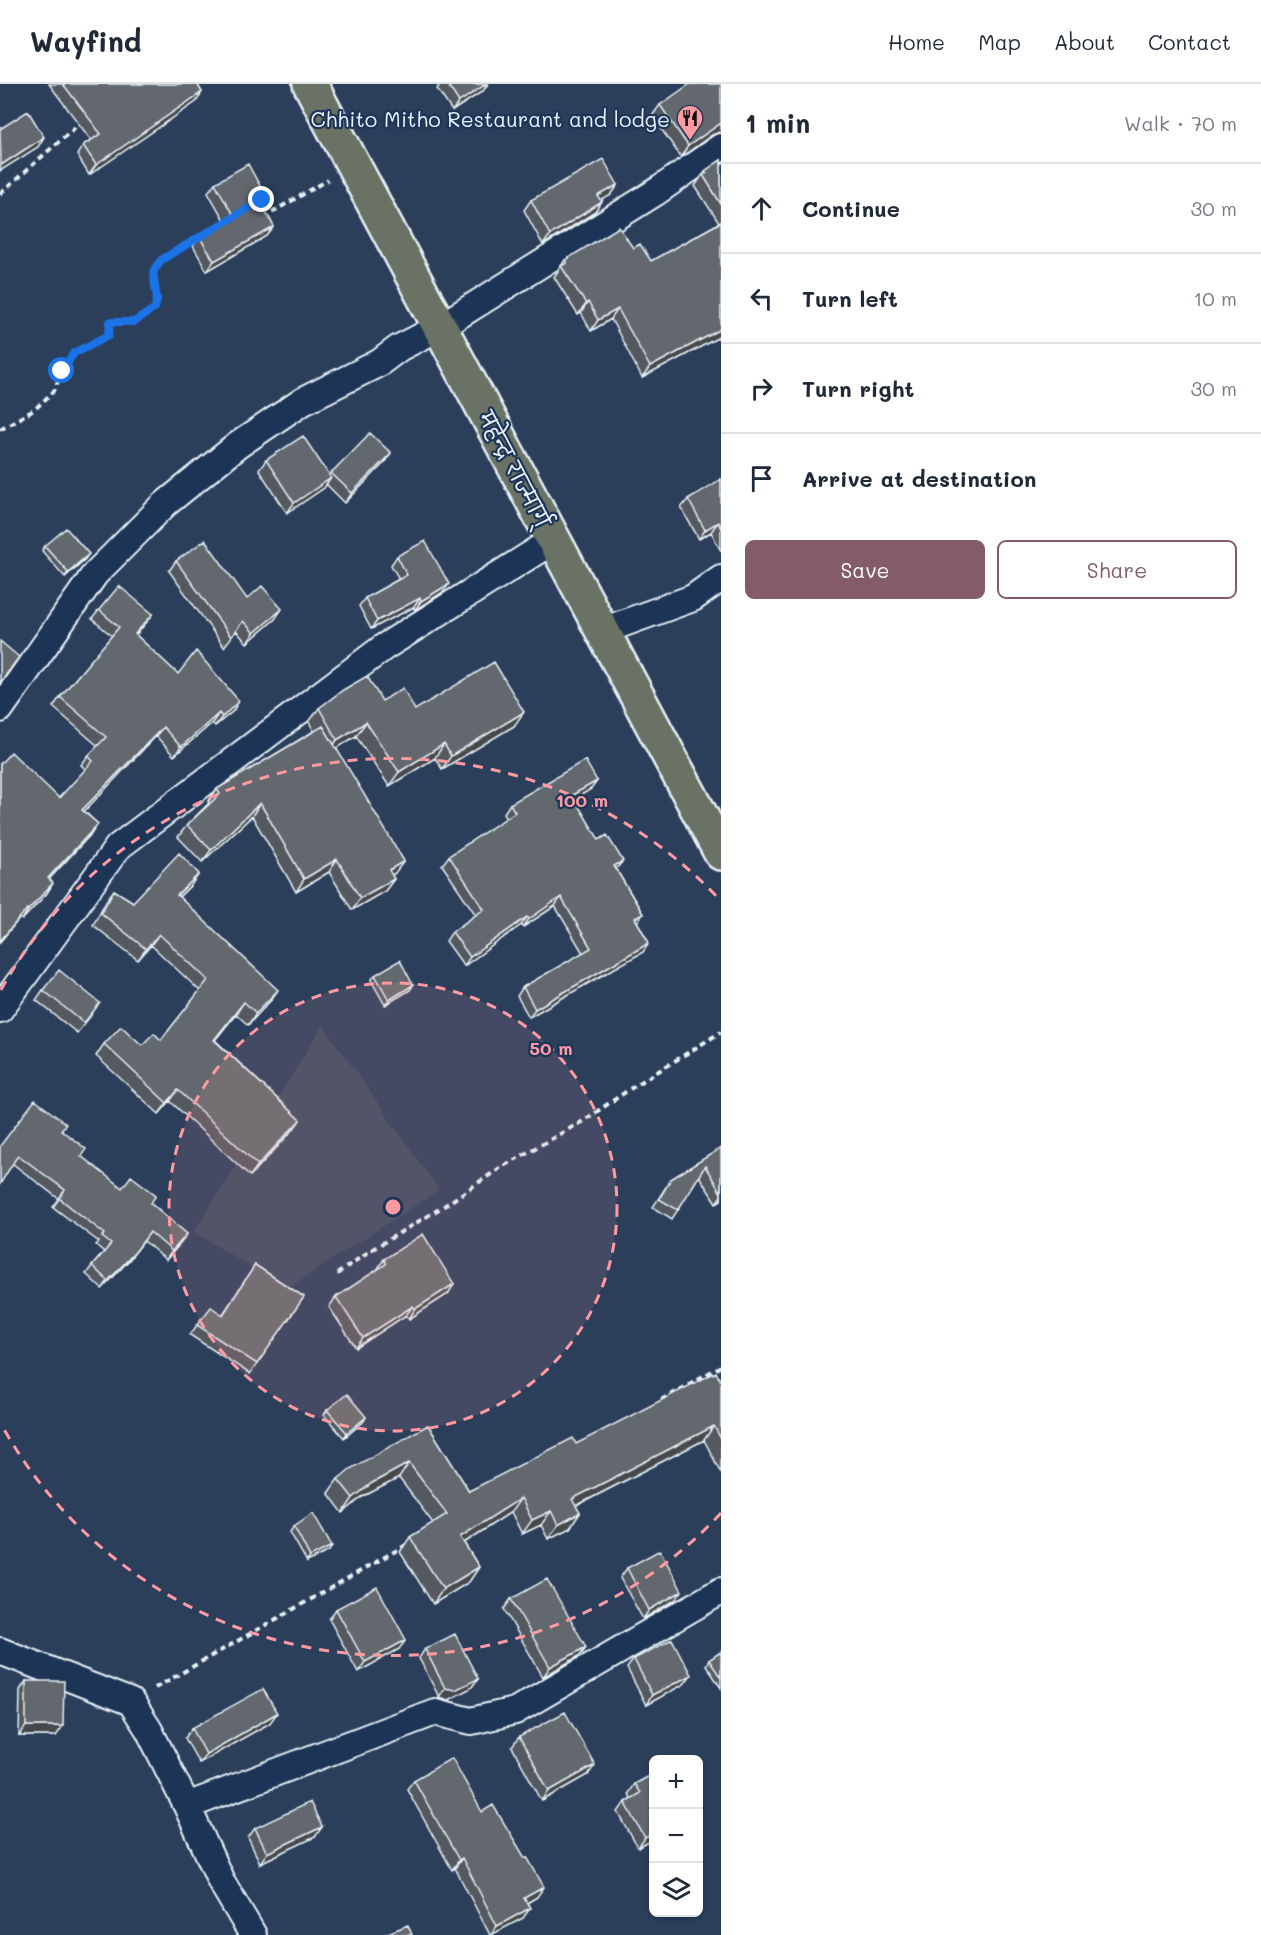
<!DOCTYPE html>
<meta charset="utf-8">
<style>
body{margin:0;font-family:Mali,"Playpen Sans Deva",sans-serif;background:#f2f2f3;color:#1f2937}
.controls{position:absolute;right:18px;bottom:18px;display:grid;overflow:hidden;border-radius:9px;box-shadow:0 2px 4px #0004}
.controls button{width:54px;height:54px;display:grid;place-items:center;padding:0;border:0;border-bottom:2px solid #e0e1e3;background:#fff;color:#1f2937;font:30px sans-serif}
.stop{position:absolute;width:18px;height:18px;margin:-14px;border:4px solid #1a73e8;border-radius:50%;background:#fff}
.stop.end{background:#1a73e8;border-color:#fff;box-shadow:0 2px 6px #0008}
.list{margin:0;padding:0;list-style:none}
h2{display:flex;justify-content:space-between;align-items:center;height:78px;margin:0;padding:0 24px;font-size:26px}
h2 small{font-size:20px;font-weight:400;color:#747a83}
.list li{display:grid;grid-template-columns:39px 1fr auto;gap:18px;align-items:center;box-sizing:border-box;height:90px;padding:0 24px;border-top:2px solid #e0e1e3}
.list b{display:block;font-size:22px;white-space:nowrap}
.list em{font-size:20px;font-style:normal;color:#747a83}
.actions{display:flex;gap:12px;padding:18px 24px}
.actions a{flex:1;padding:14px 0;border:2px solid #845c67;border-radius:9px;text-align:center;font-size:21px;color:#845c67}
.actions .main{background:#845c67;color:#fff}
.icon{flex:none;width:33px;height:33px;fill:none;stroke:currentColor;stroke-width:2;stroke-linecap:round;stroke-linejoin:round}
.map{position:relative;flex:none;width:721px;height:1851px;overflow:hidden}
header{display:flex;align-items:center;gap:36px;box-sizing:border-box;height:84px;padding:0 30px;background:#fff;border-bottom:2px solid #e0e1e3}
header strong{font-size:28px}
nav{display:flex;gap:33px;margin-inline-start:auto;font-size:21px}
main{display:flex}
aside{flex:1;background:#fff}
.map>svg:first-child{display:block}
.built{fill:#3c4b60}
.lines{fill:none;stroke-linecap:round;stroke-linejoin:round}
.street-casing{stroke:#e8f1f8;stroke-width:30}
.highway-casing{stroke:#e8f1f8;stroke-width:38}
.path{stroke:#e8f1f8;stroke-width:4;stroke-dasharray:6 4.5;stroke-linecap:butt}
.street{stroke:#1d3557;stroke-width:26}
.highway{stroke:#6b7165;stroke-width:33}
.wall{fill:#54595e;stroke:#e8f1f8;stroke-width:1.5}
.shaded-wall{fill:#45494c;stroke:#e8f1f8;stroke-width:1.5}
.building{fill:#62686d;stroke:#e8f1f8;stroke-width:1.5}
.route{stroke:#1a73e8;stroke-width:8}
.ring{fill:none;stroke:#ff9aa2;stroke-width:3;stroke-dasharray:10 8}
.labels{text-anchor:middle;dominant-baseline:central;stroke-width:4.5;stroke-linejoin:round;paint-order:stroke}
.poi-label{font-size:21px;fill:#e8f1f8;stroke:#1d3557;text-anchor:end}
.street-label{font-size:21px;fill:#e8f1f8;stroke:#1d3557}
.centre{fill:#ff9aa2;stroke:#1d3557;stroke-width:3}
.ring-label{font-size:18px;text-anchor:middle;font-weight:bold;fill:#ff9aa2;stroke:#1d3557;stroke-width:4.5;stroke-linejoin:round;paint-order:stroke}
</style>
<header>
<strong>Wayfind</strong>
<nav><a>Home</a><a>Map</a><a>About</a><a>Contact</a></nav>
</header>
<main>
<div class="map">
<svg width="721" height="1851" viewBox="0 0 721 1851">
<rect width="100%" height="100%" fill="#2b3f5b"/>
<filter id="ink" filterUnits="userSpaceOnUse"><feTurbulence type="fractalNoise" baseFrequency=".0167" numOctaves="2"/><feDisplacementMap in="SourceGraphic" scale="12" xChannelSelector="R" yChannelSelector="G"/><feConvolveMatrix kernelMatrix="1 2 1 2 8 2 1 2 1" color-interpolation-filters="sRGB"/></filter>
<g filter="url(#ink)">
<path class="built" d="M323 941 439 1106 286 1205 194 1148Z"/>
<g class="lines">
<g class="street-casing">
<path id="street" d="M602 547 693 514 721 494
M0 625 95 490 165 420 238 361 303 317 379 279 399 264 440 243 656 108 721 63
M0 925 118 763 384 563 554 456
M0 1567 131 1618 149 1646 187 1722 221 1797 253 1851
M187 1722 435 1628 471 1637 515 1627 721 1507"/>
</g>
<g class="highway-casing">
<path id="highway" d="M310 0 721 769"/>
</g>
<path class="path" d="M0 110 82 37
M256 120 262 116 274 127 328 96
M0 345 34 326 54 307 62 287 74 269 109 251 110 239 134 238 155 224 157 215 153 188 161 176 200 153
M337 1190 371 1166 444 1122 500 1084 583 1037 633 1003 721 948
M661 1316 721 1282
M155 1604 406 1461"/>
<use href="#street" class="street"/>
<use href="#highway" class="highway"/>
</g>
<path class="wall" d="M49 0H197L202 8 196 18 89 91 77 71 83 61 91 56Z
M440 0H488L483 7 452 27 437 5Z
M721 0V49L719 48 712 51 681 73 652 32 660 21Z
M721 76V252L642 294 611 235 591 247 581 229 578 231 554 193 565 176 633 164 651 177 719 139 695 102 705 87Z
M215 99 261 104 257 111 274 143 267 152 207 187 193 162 199 152 225 138 208 108Z
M618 101 611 111 601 116 602 118 595 128 543 161 524 126 531 116Z
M266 376 329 392 331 389 384 379 345 419 326 400 324 404 287 429 259 386Z
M721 395V467L711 448 699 455 681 424 688 415Z
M45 462 85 475 65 493 42 467Z
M397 472 443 508 415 526 414 523 371 545 359 522 365 514 399 495 391 481Z
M176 477 247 515 275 535 247 559 236 547 224 563 169 487Z
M99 526 153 530 136 551 178 590 233 627 215 642 212 639 174 672 156 652 84 727 98 740 91 750 49 795 53 799 47 809 22 836 20 834 0 858V680L59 714 86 686 81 681 88 672 98 662 53 623 60 613 112 552 92 535Z
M382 617 415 626 514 642 442 685 435 674 389 702 356 652 336 664 395 789 392 791 394 795 385 807 352 826 329 788 296 808 252 732 202 778 178 753 187 741 209 719 208 718 217 705 314 647 309 638 319 624Z
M597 697 591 705 574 715 643 830 637 837 649 859 643 868 529 933 517 912 523 903 583 869 555 822 523 843 521 841 464 882 446 857 452 848 476 831 442 781 449 772 507 734 504 729 510 720Z
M191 801 179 813 270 917 248 941 236 930 215 956 300 1036 292 1047 250 1092 170 1017 159 1030 96 972 104 960 142 961 161 956 200 907 151 861 138 876 93 841 106 817 114 806 133 818Z
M375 891 413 901 410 906 385 921 371 896Z
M43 906 93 929 77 949 36 916Z
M62 1046 81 1073 122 1104 151 1119 187 1150 166 1176 144 1157 129 1176 102 1205 86 1190 92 1182 104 1168 96 1161 99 1158 53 1123 59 1115 13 1080 0 1062Z
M721 1064V1116L716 1119 699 1092 672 1135 653 1123 671 1095Z
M384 1175 454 1200 448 1210 409 1235 406 1231 356 1264 329 1223 336 1213 377 1186Z
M255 1181 304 1213 250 1290 190 1251 197 1241 223 1230Z
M721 1298V1389L704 1356 576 1422 580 1429 570 1444 548 1455 541 1441 522 1450 511 1428 464 1459 479 1483 469 1498 433 1520 400 1468 410 1453 433 1439 399 1394 362 1413 343 1429 328 1409 338 1395 428 1341 469 1407 576 1360Z
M327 1326 366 1333 363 1338 344 1354 324 1331Z
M294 1442 332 1462 329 1467 307 1478 290 1448Z
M627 1484 675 1516 643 1535 620 1494Z
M511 1515 586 1563 579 1572 543 1593 504 1525Z
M336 1525 399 1565 358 1588 329 1535Z
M425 1565 478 1595 471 1604 448 1616 439 1613 419 1574Z
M721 1568V1604L706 1581 709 1576Z
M634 1575 684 1600 646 1621 627 1584Z
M26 1597 56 1652H19L20 1606Z
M270 1639 199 1679 185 1654 192 1644Z
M519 1653 588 1691 542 1717 512 1663Z
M654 1689V1755L638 1764 618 1728 625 1718 630 1715 628 1709 634 1700Z
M414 1696 482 1728 537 1813 527 1819 530 1824 523 1834 490 1851 455 1784 452 1786 407 1705Z
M255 1744 315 1753 260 1779 248 1754Z"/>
<path class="shaded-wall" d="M486 0H488L483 7 452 27 459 18Z
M202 8 196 18 89 91 96 81Z
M721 39V49L719 48 712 51 681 73 688 62Z
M44 53 38 63 0 87 1 81Z
M618 101 611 111 592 122 598 112Z
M602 118 595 128 543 161 550 151Z
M274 143 267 152 207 187 214 177Z
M588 218 581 229 578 231 586 220Z
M618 225 611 235 591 247 598 236Z
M721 245V252L642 294 650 283Z
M391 369 384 379 345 419 352 409Z
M331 394 324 404 287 429 294 419Z
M718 438 711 448 699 455 705 446Z
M89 470 85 475 65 493 68 488Z
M449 500 443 508 415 526 421 517Z
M420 514 414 523 371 545 377 537Z
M282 525 275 535 247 559 254 549Z
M153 530 146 539 128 560 135 550Z
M239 617 233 627 215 642 222 633Z
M524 628 514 642 442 685 451 672Z
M219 629 212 639 174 672 181 663Z
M366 638 356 652 328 670 337 656Z
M163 643 156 652 76 736 82 726Z
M444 660 435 674 389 702 399 688Z
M597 697 591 705 566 720 572 711Z
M260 719 252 732 202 778 211 766Z
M98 740 91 750 41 804 48 794Z
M337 775 329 788 296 808 304 795Z
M404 777 395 789 380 798 389 786Z
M623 777 616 785 614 782Z
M199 790 191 801 169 822 177 811Z
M394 795 385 807 352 826 360 814Z
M53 799 47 809 22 836 28 826Z
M561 813 555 822 523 843 529 835Z
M643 830 637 838 635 834Z
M527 833 521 841 464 882 470 873Z
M159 850 151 861 138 876 146 865Z
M649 859 643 868 529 933 535 925Z
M413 901 410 906 385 921 389 916Z
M278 906 270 917 248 941 256 929Z
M244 918 236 930 206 967 214 956Z
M178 1006 170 1017 159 1030 167 1019Z
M300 1036 292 1047 250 1092 258 1081Z
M721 1112V1116L716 1119Z
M150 1148 129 1176 102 1205 108 1197Z
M187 1150 181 1159 166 1176 172 1167Z
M454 1200 448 1210 409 1235 415 1225Z
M413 1222 406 1231 356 1264 363 1254Z
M366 1333 363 1338 344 1354 347 1349Z
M714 1342 704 1356 562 1429 572 1415Z
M409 1379 399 1394 362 1413 343 1429 353 1414 372 1399Z
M521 1414 511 1428 450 1468 460 1453Z
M551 1427 541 1441 522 1450 532 1436Z
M580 1429 570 1444 548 1455 558 1441Z
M332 1462 329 1467 307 1478 310 1473Z
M479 1483 469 1498 433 1520 443 1505Z
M682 1507 675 1516 643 1535 649 1526Z
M406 1556 399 1565 358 1588 365 1578Z
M586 1563 579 1572 543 1593 550 1583Z
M691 1591 684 1600 646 1621 652 1611Z
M478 1595 471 1604 448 1616 439 1613 445 1604Z
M277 1629 270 1639 199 1679 206 1670Z
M26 1642H63L56 1652H19Z
M595 1681 588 1691 542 1717 549 1707Z
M322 1743 315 1753 260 1779 267 1769Z
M654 1749V1755L638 1764 645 1754Z
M462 1774 455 1784 452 1786 459 1776Z
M544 1803 537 1813 518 1824 524 1814Z
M530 1824 523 1834 491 1851 497 1842Z"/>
<path class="building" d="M63 0H197L202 8 96 81 83 61 101 50Z
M447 0H486L459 18Z
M690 0H721V39L688 62 660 21Z
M28 27 44 53 1 81 0 45Z
M603 75 618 101 598 112 602 118 550 151 531 116Z
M721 76V120L703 91 707 89 705 87Z
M248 80 261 104 255 108 274 143 214 177 199 152 234 133 215 99Z
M721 138V245L650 283 618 225 598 236 588 218 586 220 561 182 567 179 565 176 619 143 633 164 640 160 651 177Z
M370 349 391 369 352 409 331 389Z
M303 352 331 394 294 419 266 376Z
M721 395V445L718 438 705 446 688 415Z
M66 444 89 470 68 488 45 462Z
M205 456 247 515 262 502 282 525 254 549 243 537 231 553 176 477Z
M425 457 449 500 421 517 420 514 377 537 365 514 407 491 397 472Z
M119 502 153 530 135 550 178 590 196 567 239 617 222 633 219 629 181 663 163 643 82 726 98 740 48 794 53 799 28 826 27 825 0 857V680L11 668 59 714 93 677 88 672 106 653 60 613 119 543 99 526Z
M0 557 19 573 0 599Z
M494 578 524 628 451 672 444 660 399 688 366 638 337 656 319 624 343 606 367 592 382 617 403 604 415 626Z
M323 642 404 777 389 786 394 795 360 814 337 775 304 795 260 719 211 766 187 741 220 710 217 705Z
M585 676 597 697 572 711 599 756 607 751 623 777 614 782 643 830 635 834 649 859 535 925 523 903 591 864 561 813 529 835 527 833 470 873 452 848 484 825 449 772 515 728 510 720Z
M179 769 199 790 177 811 278 906 256 929 244 918 214 956 300 1036 258 1081 178 1006 167 1019 104 960 121 942 142 961 154 949 161 956 208 896 159 850 146 865 101 829 114 806 133 818Z
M400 876 413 901 389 916 375 891Z
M59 886 100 919 84 939 43 906Z
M35 1016 66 1040 61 1046 86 1065 81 1072 122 1104 131 1092 156 1111 151 1119 187 1150 172 1167 150 1148 135 1168 108 1197 92 1182 111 1160 102 1153 105 1150 59 1114 65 1106 18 1071 0 1100V1062Z
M721 1064V1109L705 1082 678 1126 659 1115 671 1095Z
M423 1150 454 1200 415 1225 413 1222 363 1254 336 1213 386 1180 384 1175Z
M255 1181 304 1213 257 1280 197 1241 211 1223 223 1231Z
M716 1288 721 1298V1355L714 1342 572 1415 580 1429 558 1441 551 1427 532 1436 521 1414 460 1453 479 1483 443 1505 410 1453 447 1430 409 1379 372 1399 353 1414 338 1395 350 1385 428 1341 469 1407 573 1354 576 1360Z
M347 1310 366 1333 347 1349 327 1326Z
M313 1429 332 1462 310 1473 294 1442Z
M660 1466 682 1507 649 1526 627 1484Z
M547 1495 586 1563 550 1583 511 1515Z
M377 1503 406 1556 365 1578 336 1525Z
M455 1550 478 1595 455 1606 445 1604 425 1565Z
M672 1555 691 1591 652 1611 634 1575Z
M721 1568V1594L709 1576Z
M26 1597H64L63 1642H26Z
M263 1605 277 1629 206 1670 192 1644Z
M565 1628 595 1681 549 1707 519 1653Z
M452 1674 482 1728 493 1721 525 1774 527 1773 544 1803 524 1814 530 1824 497 1842 462 1774 459 1776 414 1696Z
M654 1689V1749L645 1754 625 1718 640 1709 634 1700Z
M310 1718 322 1743 267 1769 255 1744Z
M408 1841 412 1851H383Z"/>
</g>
<g class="lines" filter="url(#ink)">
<path class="route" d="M62 287 74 269 109 251 110 238H134L155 224 157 215 153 188 161 176 262 116"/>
</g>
<circle cx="393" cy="1123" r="224" fill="#ff9aa2" fill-opacity=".12"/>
<g class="ring">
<circle cx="393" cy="1123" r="224"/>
<path d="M721 1429A448 448 0 0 1 1 1340M1 906A448 448 0 0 1 721 817"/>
</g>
<defs>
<g id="restaurant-pin" transform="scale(1.35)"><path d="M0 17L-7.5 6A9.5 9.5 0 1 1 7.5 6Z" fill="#ff9aa2" stroke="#1d3557"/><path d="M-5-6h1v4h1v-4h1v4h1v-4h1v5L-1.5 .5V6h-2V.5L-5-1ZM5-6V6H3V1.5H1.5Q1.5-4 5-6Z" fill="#111"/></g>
</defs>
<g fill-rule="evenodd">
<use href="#restaurant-pin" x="690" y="34"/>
</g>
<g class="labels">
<g class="poi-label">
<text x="670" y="34">Chhito Mitho Restaurant and lodge</text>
</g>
<g class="street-label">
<text transform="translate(515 385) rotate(62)">महेन्द्र राज्मार्ग्</text>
</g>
</g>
<circle cx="393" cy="1123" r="9" class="centre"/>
<g class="ring-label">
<text x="582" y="723">100 m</text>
<text x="551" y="971">50 m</text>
</g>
</svg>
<div class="controls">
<button>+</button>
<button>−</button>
<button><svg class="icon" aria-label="layers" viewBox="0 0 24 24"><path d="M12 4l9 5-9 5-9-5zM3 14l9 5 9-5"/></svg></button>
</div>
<div class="stop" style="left:62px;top:287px"></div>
<div class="stop end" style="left:262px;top:116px"></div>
</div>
<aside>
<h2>1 min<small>Walk · 70 m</small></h2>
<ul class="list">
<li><svg class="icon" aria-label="ahead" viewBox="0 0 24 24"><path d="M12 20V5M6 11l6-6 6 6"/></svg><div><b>Continue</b></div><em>30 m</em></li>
<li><svg class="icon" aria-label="left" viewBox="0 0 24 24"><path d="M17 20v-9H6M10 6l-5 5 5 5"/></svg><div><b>Turn left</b></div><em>10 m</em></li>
<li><svg class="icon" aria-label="right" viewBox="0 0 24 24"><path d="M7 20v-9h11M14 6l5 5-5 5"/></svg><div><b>Turn right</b></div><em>30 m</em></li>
<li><svg class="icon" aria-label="arrive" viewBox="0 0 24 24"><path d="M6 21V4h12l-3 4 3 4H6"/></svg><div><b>Arrive at destination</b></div></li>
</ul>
<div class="actions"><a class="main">Save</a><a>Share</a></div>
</aside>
</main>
